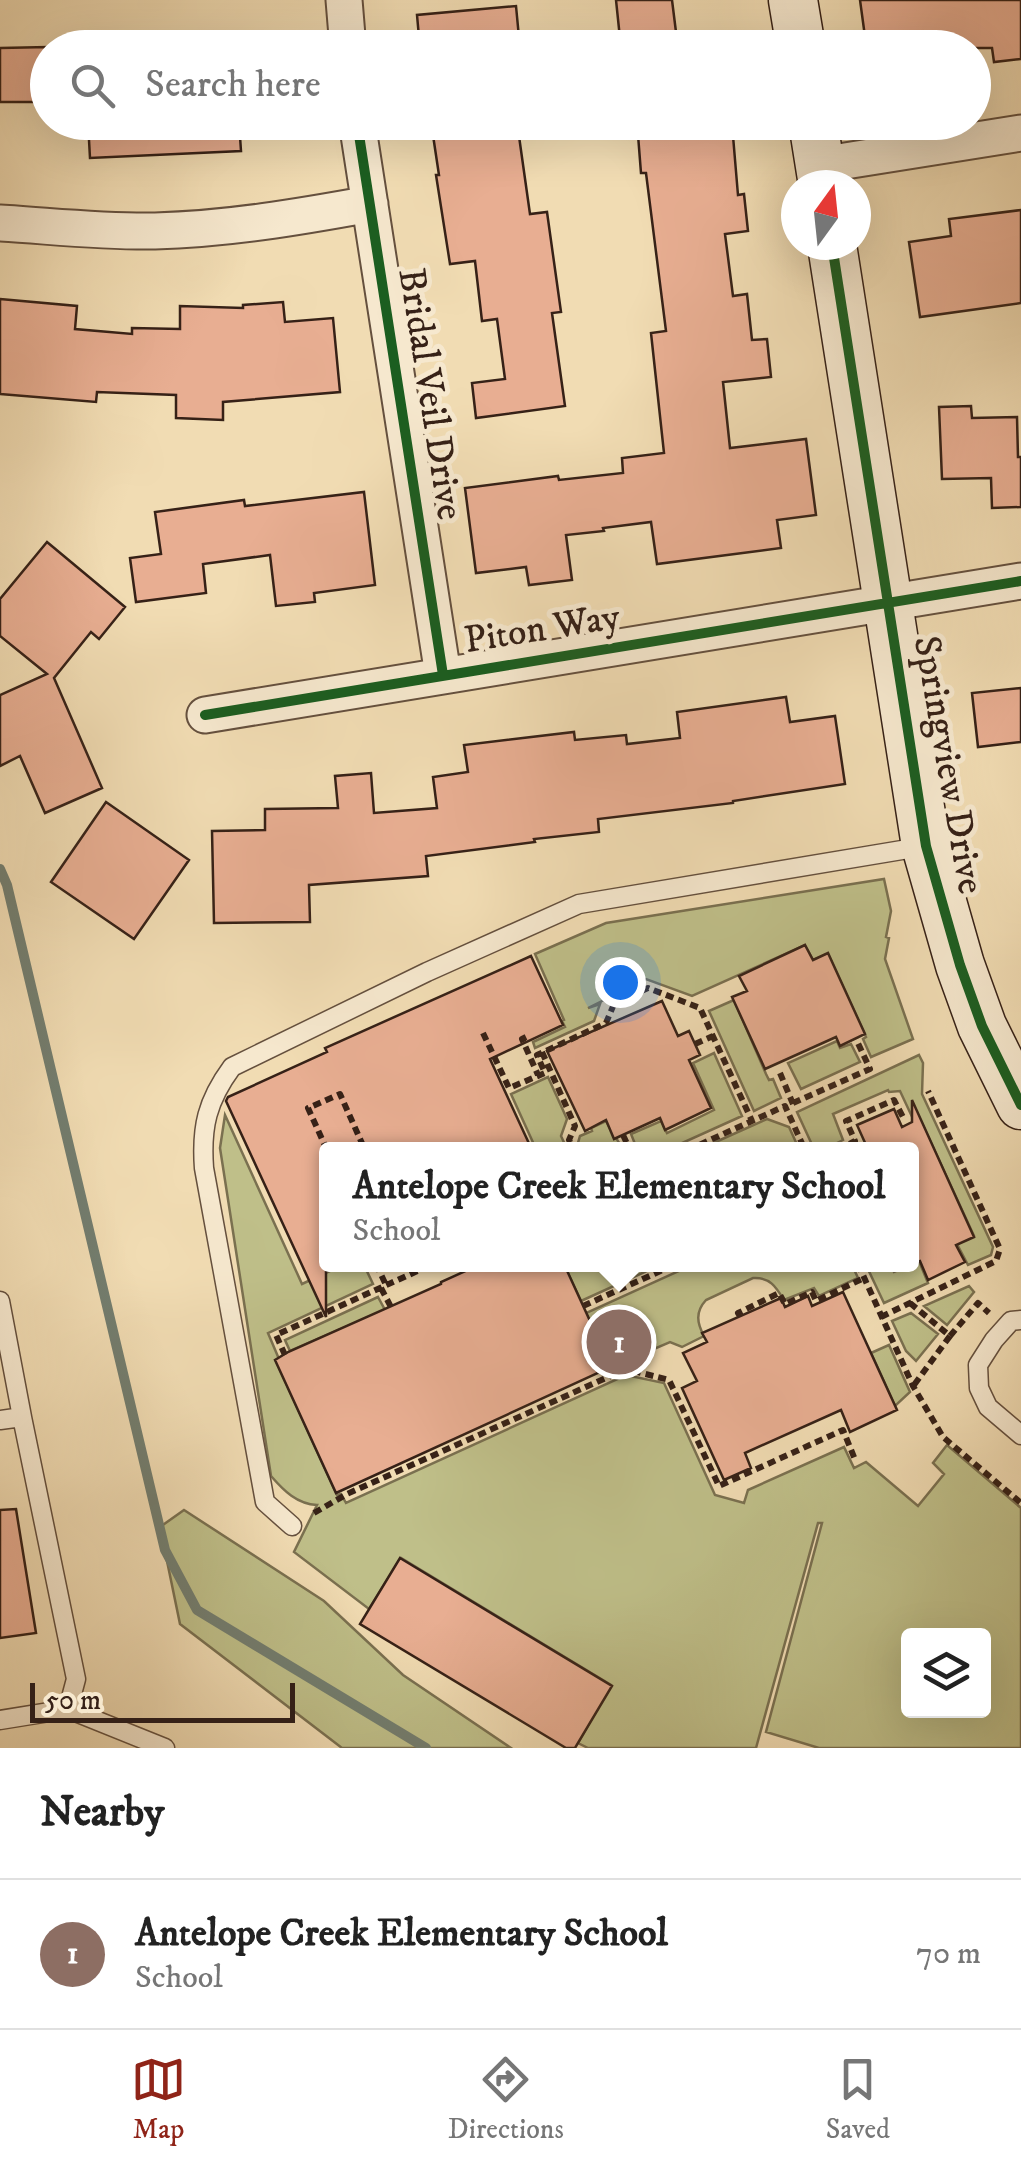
<!DOCTYPE html>
<style>
body{margin:0;font-family:"IM FELL DW Pica",serif;background:#f2f2f2;color:#222}
.controls{position:absolute;right:30px;bottom:30px;display:grid;overflow:hidden;border-radius:10px;box-shadow:0 10px 40px #0002}
.controls button{width:90px;height:90px;display:grid;place-items:center;padding:0;border:0;border-bottom:2px solid #e0e0e0;background:#fff;color:#222;font:50px sans-serif}
.compass{position:absolute;left:781px;top:170px;width:90px;height:90px;border-radius:50%;background:#fff;box-shadow:0 10px 40px #0002;rotate:15deg}
.scale{position:absolute;left:30px;bottom:25px;width:265px;box-sizing:border-box;padding-left:10px;border:5px solid #362117;border-top:0;font-size:28px;line-height:35px;white-space:nowrap;color:#362117;-webkit-text-stroke:8px #f6e8ce;paint-order:stroke}
.you{position:absolute;left:620px;top:982px;width:35px;height:35px;margin:-25px;border:8px solid #fff;border-radius:50%;background:#1a73e8;box-shadow:0 0 0 15px #1a73e833}
.badge{display:grid;place-items:center;width:65px;height:65px;border-radius:50%;background:#8f2418;color:#fff;font-size:32px;font-weight:700}
.pin{position:absolute;translate:-50% -50%;border:5px solid #fff;box-shadow:0 2px 10px #0006}
.popup{position:absolute;left:319px;top:1142px;width:600px;height:130px;box-sizing:border-box;display:grid;place-content:center;border-radius:10px;background:#fff;filter:drop-shadow(0 2px 8px #0005);font-size:32px;white-space:nowrap;color:#767676}
.popup b{font-size:38px;color:#222}
.popup::after{content:'';position:absolute;left:50%;top:100%;margin-left:-20px;border:20px solid transparent;border-top-color:#fff}
.list{margin:0;padding:0;list-style:none}
h2{display:flex;justify-content:space-between;align-items:center;height:130px;margin:0;padding:0 40px;font-size:42px}
h2 small{font-size:32px;font-weight:400;color:#767676}
.list li{display:grid;grid-template-columns:65px 1fr auto;gap:30px;align-items:center;box-sizing:border-box;height:150px;padding:0 40px;border-top:2px solid #e0e0e0}
.list b{display:block;font-size:38px;white-space:nowrap}
.list p{margin:0;font-size:32px;white-space:nowrap;color:#767676}
.list em{font-size:32px;font-style:normal;color:#767676}
.icon{flex:none;width:55px;height:55px;fill:none;stroke:currentColor;stroke-width:2;stroke-linecap:round;stroke-linejoin:round}
.map{position:relative;flex:none;width:1021px;height:1748px;overflow:hidden}
.search{position:absolute;background:#fff;box-shadow:0 10px 40px #0002;left:30px;right:30px;top:30px;height:110px;display:flex;align-items:center;gap:25px;box-sizing:border-box;padding:0 35px;border-radius:55px;color:#767676;font-size:38px}
.sheet{height:280px;background:#fff}
nav{display:flex;justify-content:space-around;align-items:center;box-sizing:border-box;height:140px;border-top:2px solid #e0e0e0;background:#fff;font-size:28px;color:#767676}
nav a{display:grid;justify-items:center;gap:5px}
nav .on{color:#8f2418}
.map>svg:first-child{display:block}
.green{fill:#bfbf89;stroke:#7a7050;stroke-width:2.5;fill-rule:evenodd}
.lines{fill:none;stroke-linecap:round;stroke-linejoin:round}
.stream{stroke:#737e70;stroke-width:10}
.building{fill:#e8ae92;stroke:#362117;stroke-width:2.5}
.lane-casing{stroke:#65503e;stroke-width:21}
.street-casing{stroke:#65503e;stroke-width:39}
.secondary-casing{stroke:#362117;stroke-width:51}
.path{stroke:#362117;stroke-width:6;stroke-dasharray:8 5;stroke-linecap:butt}
.lane{stroke:#f6e8ce;stroke-width:18}
.street{stroke:#f6e8ce;stroke-width:35}
.secondary{stroke:#f6e8ce;stroke-width:48}
.cycleway-casing{stroke:#f6e8ce;stroke-width:16}
.cycleway{stroke:#1b5e20;stroke-width:10}
.labels{text-anchor:middle;dominant-baseline:central;stroke-width:10;stroke-linejoin:round;paint-order:stroke}
.street-label{font-size:38px;fill:#362117;stroke:#f6e8ce}
</style>
<div class="map">
<svg width="1021" height="1748" viewBox="0 0 1021 1748">
<rect width="100%" height="100%" fill="#f1dcb3"/>
<filter id="stains"><feTurbulence type="fractalNoise" baseFrequency=".002" numOctaves="4"/><feColorMatrix values="0 0 0 0 .2 0 0 0 0 .09 0 0 0 0 .02 0 0 0 .5 -.17"/></filter>
<radialGradient id="worn" r=".72"><stop offset=".6" stop-color="#630" stop-opacity="0"/><stop offset="1" stop-color="#630" stop-opacity=".3"/></radialGradient>
<path class="green" d="M884 879 891 911 886 937 889 938 885 959 913 1039 871 1057 863 1039 866 1037 828 954 813 960 805 945 692 996 646 979 588 1008 600 1004 594 1021 535 1048 533 1042 565 1027 562 1021 564 1020 535 954 606 923Z
M734 1000 766 1074 769 1080 773 1079 781 1098 754 1111 709 1011Z
M837 1041 840 1048 851 1044 860 1062 801 1089 788 1063Z
M714 1053 742 1116 669 1149H637L631 1134 661 1121 667 1133 714 1110 693 1063Z
M919 1055 923 1063 922 1094 993 1247 991 1255 968 1265 957 1244 974 1236 920 1119 914 1121 900 1091 889 1092 888 1090 833 1114 843 1140 825 1149H814L797 1112Z
M548 1077 567 1119 561 1136 567 1149H536L511 1094Z
M225 1115 302 1284 345 1264 364 1265 373 1284 268 1333 279 1359 276 1361 336 1493 337 1495 341 1494 346 1503 626 1375 664 1383 715 1495 744 1503 748 1490 844 1447 854 1468 866 1462 918 1506 944 1474 933 1463 947 1445 1021 1508V1748H819L766 1732 822 1523H818L756 1748H588L578 1743 611 1685 401 1558 369 1609 294 1552 317 1505C297 1504 284 1491 271 1476L220 1148ZM908 1636H984V1710H908Z
M767 1119 789 1127 799 1149H700Z
M606 1121C612 1133 617 1139 623 1149H581L578 1143 580 1136 592 1131 591 1128Z
M919 1261 928 1283 884 1303 866 1265H890L894 1272Z
M564 1265H660L581 1301Z
M692 1265H852L858 1278 819 1296 814 1288 784 1300C776 1287 770 1277 753 1278L706 1300C695 1312 697 1323 704 1336L682 1347 670 1342 614 1366 609 1363 586 1313Z
M969 1286 974 1292 947 1325 924 1306Z
M378 1297 385 1310 290 1351 285 1340Z
M911 1313 938 1334 916 1361 906 1351 892 1321Z
M889 1345 910 1392 895 1406 871 1353Z
M184 1510 324 1601 403 1675 511 1748H342L180 1624 160 1527Z"/>
<g class="lines">
<path class="stream" d="M0 869 7 885 165 1550 197 1610 426 1748"/>
</g>
<path class="building" d="M616 0H672L678 48H621Z
M860 0H1021V59L994 62 992 48H923L922 37 866 44Z
M516 6 520 48H420L417 15Z
M48 47V102H0V48Z
M88 122H239L241 151 90 158Z
M431 122H517L530 214 547 212 561 312 552 313 565 406 476 418 472 383 505 379 497 319 482 321 475 261 450 264 436 175H439Z
M637 122H698L699 127 732 124 738 195 744 194 748 231 725 234 733 296 747 294 752 340 767 339 771 377 723 382 730 448 806 439 816 515 777 520 781 548 657 564 651 522 603 528 604 531 566 535 572 580 529 585 526 567 476 573 465 488 558 476 559 480 623 473 622 458 664 453 651 333 666 331 646 173H641Z
M1021 210V303L920 317 909 242 951 236 949 219Z
M0 299 77 306 75 329 132 334V328L180 329V306L243 308V305L283 302 285 322 333 318 340 392 223 402V420L176 418V395L97 392 96 402 0 394Z
M971 406 972 418 1017 417 1018 457H1021V507L992 508 991 478 942 479 939 407Z
M364 492 375 585 314 593 315 602 276 606 270 555 203 564 206 593 136 602 130 558 161 554 155 512 244 500 245 506Z
M47 542 125 607 99 639 91 632 54 678 102 788 45 813 20 756 0 766V695L47 674 0 636V599Z
M1021 688V742L978 747 972 693Z
M786 697 790 722 835 716 845 784 733 801V803L598 819 599 832 534 839 535 842 426 856 428 876 309 885 310 922 214 923 212 831 265 830V809L338 808 335 776 371 773 374 813 437 808 433 777 468 772 464 745 574 732 575 740 626 735 627 744 680 738 677 712Z
M106 802 189 860 134 939 51 882Z
M805 945 813 960 828 953 865 1034 840 1046 836 1037 765 1069 732 997 747 991 739 976Z
M531 956 563 1025 490 1059 532 1150H326V1317L226 1101 228 1097 327 1052 325 1048Z
M662 1001 678 1036 689 1031 700 1055 689 1060 711 1108 665 1130 660 1118 614 1139 606 1120 585 1131 547 1051Z
M912 1100 974 1237 956 1245 965 1262 928 1280 920 1261 912 1264V1150H857L866 1145 857 1125 894 1109 902 1127 912 1122Z
M481 1264H564L611 1367 336 1493 275 1360 288 1352 441 1284V1282Z
M843 1292 897 1410 850 1432 841 1410 745 1453 751 1468 724 1480 682 1388 697 1381 683 1353 707 1342 702 1333 781 1298 785 1307 808 1296 812 1306Z
M16 1509 36 1633 0 1638V1510Z
M400 1558 612 1686 575 1748H566L360 1624Z"/>
<g class="lines">
<g class="lane-casing">
<path id="lane" d="M0 1301 22 1417
M1021 1320 1011 1321 994 1340 978 1365 979 1388 988 1407 1021 1435
M0 1420 22 1417 76 1679 68 1709 165 1748
M292 1526 265 1502 204 1168C201 1127 207 1101 232 1067L427 972 579 904 926 846
M0 1720 68 1709"/>
</g>
<g class="street-casing">
<path id="street" d="M344 0 348 48
M357 122 443 675
M820 165 1021 133
M0 223C51 226 103 232 155 231 227 229 299 217 370 204
M205 715 1021 581"/>
</g>
<g class="secondary-casing">
<path id="secondary" d="M793 0 801 48
M813 122 823 185
M832 245 926 846 960 965 982 1026 1021 1105"/>
</g>
<path class="path" d="M483 1033 509 1088 545 1073 537 1055 606 1023 614 1004 648 988 700 1008 752 1121
M526 1037 522 1039 538 1075
M695 1044 713 1036
M542 1052 575 1126 569 1140 574 1150
M780 1073 793 1104
M793 1103 870 1069 856 1039
M623 1135 630 1150
M327 1150 308 1108 340 1094 365 1150
M688 1150 785 1106 805 1150
M838 1150 855 1141 846 1121 894 1100 903 1117
M376 1264 386 1285
M858 1264 913 1386 943 1437 1021 1503
M381 1288 391 1307
M910 1303 950 1336 914 1385
M583 1306 676 1264
M740 1316 738 1313 779 1293 785 1304 812 1292 816 1301 864 1278
M881 1317 996 1261 1000 1249 928 1091
M950 1336 978 1303 989 1313
M285 1355 276 1335 433 1264
M314 1513 347 1494 626 1369 669 1380 719 1486 843 1430 856 1462"/>
<use href="#lane" class="lane"/>
<use href="#street" class="street"/>
<use href="#secondary" class="secondary"/>
<g class="cycleway-casing">
<path id="cycleway" d="M357 122 443 675
M832 245 926 846 960 965 982 1026 1021 1105
M205 715 1021 581"/>
</g>
<use href="#cycleway" class="cycleway"/>
</g>
<g class="labels">
<g class="street-label">
<text transform="translate(430 394) rotate(81)">Bridal Veil Drive</text>
<text transform="translate(542 629) rotate(-9)">Piton Way</text>
<text transform="translate(948 765) rotate(80)">Springview Drive</text>
</g>
</g>
<rect width="100%" height="100%" filter="url(#stains)"/>
<rect width="100%" height="100%" fill="url(#worn)"/>
</svg>
<div class="controls">
<button><svg class="icon" aria-label="layers" viewBox="0 0 24 24"><path d="M12 4l9 5-9 5-9-5zM3 14l9 5 9-5"/></svg></button>
</div>
<svg class="compass" viewBox="-18 -18 36 36"><path d="M0-13l5 13h-10z" fill="#e53935"/><path d="M0 13l5-13h-10z" fill="#767676"/></svg>
<div class="scale">50 m</div>
<div class="you"></div>
<div class="pin badge" style="left:619px;top:1342px;background:#8d6e63">1</div>
<div class="popup"><b>Antelope Creek Elementary School</b>School</div>
<div class="search"><svg class="icon" aria-label="search" viewBox="0 0 24 24"><circle cx="10" cy="10" r="6"/><path d="M15 15l6 6"/></svg>Search here</div>
</div>
<section class="sheet">
<h2>Nearby<small></small></h2>
<ul class="list">
<li><span class="badge" style="background:#8d6e63">1</span><div><b>Antelope Creek Elementary School</b><p>School</p></div><em>70 m</em></li>
</ul>
</section>
<nav>
<a class="on"><svg class="icon" aria-label="map" viewBox="0 0 24 24"><path d="M3 6l6-2 6 2 6-2v14l-6 2-6-2-6 2zM9 4v14M15 6v14"/></svg>Map</a>
<a><svg class="icon" aria-label="directions" viewBox="0 0 24 24"><path d="M12 3l9 9-9 9-9-9zM9 14v-3h6M13 9l2 2-2 2"/></svg>Directions</a>
<a><svg class="icon" aria-label="saved" viewBox="0 0 24 24"><path d="M7 4h10v16l-5-4-5 4z"/></svg>Saved</a>
</nav>
